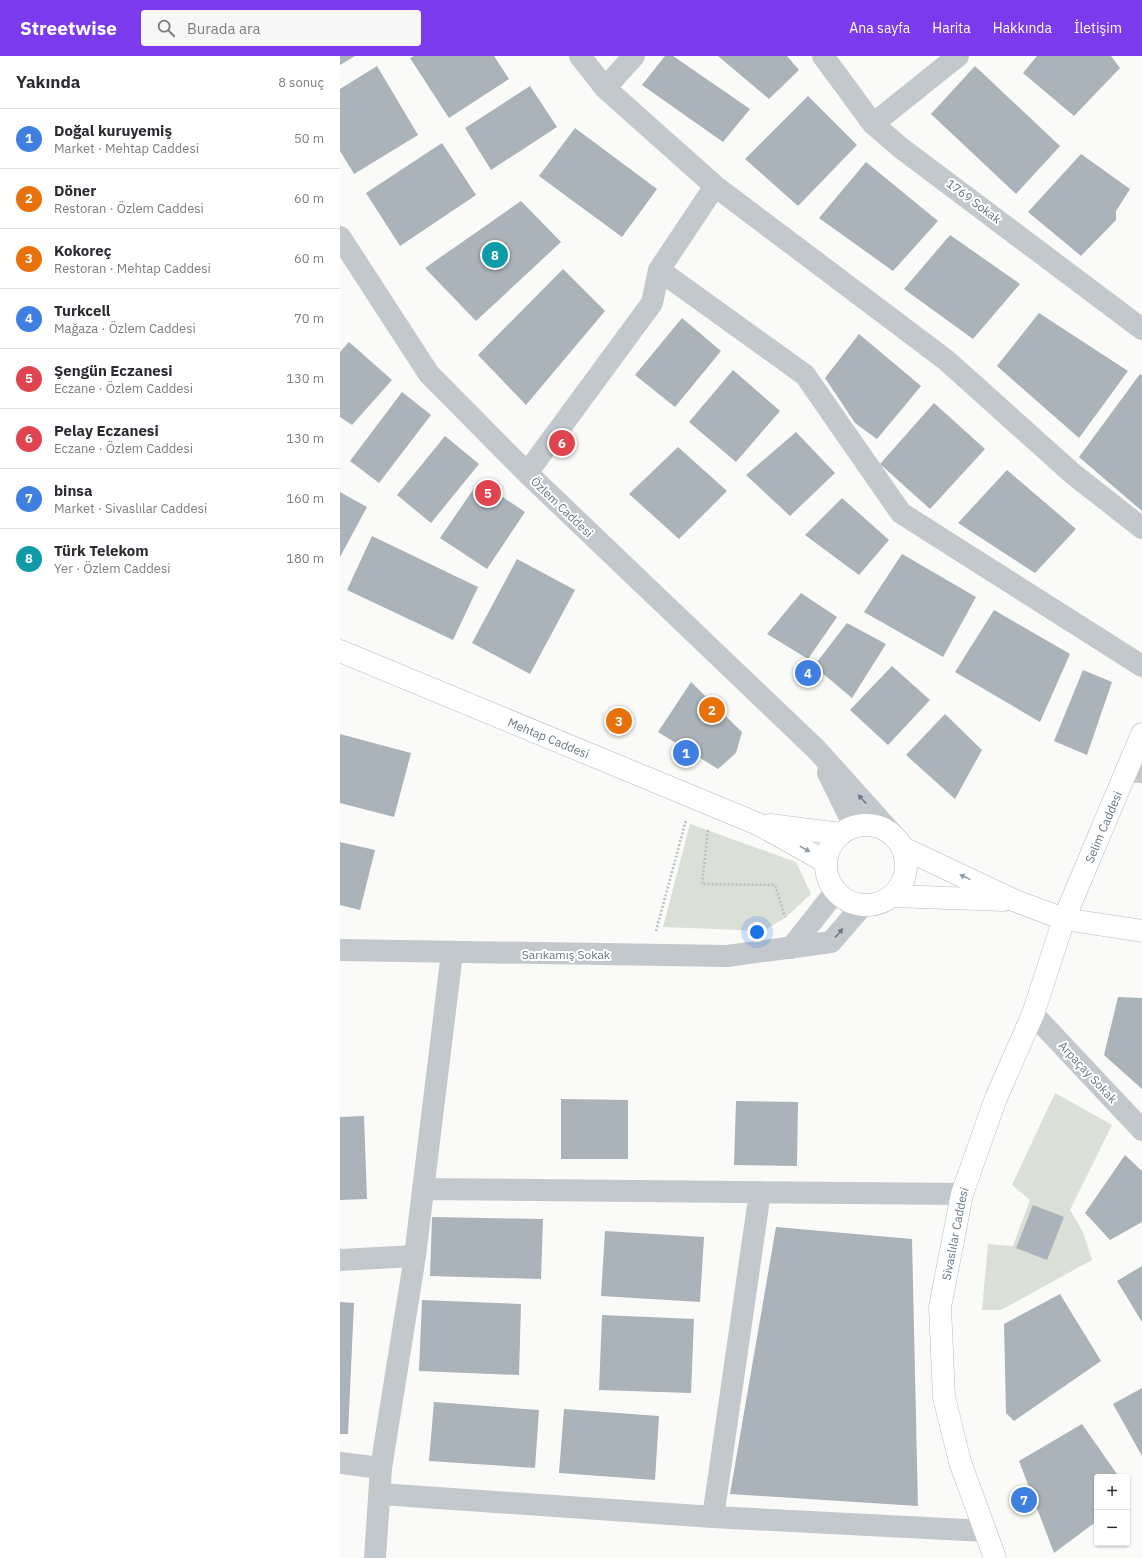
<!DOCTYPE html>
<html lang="tr">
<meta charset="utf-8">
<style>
body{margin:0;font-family:"IBM Plex Sans",sans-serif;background:#f7f7f7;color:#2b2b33}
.controls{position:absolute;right:12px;bottom:12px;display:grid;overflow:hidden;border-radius:4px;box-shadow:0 1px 3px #0004}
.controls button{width:36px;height:36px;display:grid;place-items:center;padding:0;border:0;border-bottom:1px solid #e1e1e2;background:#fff;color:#2b2b33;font:20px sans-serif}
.you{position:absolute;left:417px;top:876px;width:14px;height:14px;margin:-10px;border:3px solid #fff;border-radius:50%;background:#1a73e8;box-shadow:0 0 0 6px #1a73e833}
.badge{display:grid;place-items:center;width:26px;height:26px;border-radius:50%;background:#7c3aed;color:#fff;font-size:13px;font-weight:700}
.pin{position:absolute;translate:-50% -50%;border:2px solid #fff;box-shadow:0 1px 4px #0006}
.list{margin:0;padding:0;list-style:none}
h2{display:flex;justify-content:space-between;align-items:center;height:52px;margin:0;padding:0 16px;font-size:17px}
h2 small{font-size:13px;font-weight:400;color:#7c7c81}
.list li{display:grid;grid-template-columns:26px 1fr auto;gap:12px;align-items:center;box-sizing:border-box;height:60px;padding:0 16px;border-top:1px solid #e1e1e2}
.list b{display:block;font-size:15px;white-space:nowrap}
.list p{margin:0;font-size:13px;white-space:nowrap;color:#7c7c81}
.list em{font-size:13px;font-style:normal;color:#7c7c81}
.icon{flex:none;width:22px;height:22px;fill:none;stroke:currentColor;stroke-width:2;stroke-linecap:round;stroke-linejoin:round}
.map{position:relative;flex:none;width:802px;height:1502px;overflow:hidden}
header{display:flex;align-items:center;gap:24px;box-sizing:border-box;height:56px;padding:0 20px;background:#7c3aed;color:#fff}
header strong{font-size:19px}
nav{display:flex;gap:22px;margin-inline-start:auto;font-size:14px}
.search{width:280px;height:36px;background:#f7f7f7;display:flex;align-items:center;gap:10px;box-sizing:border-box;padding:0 14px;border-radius:4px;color:#7c7c81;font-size:15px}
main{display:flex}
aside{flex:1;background:#fff}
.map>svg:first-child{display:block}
.green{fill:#dadfd7}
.building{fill:#aab3b9}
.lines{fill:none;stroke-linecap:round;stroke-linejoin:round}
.major-casing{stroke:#b5babe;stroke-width:23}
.path{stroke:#bbbfc2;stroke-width:2.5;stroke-dasharray:2 2;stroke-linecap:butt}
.minor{stroke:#c3c8cc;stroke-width:22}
.major{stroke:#fff;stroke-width:22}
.oneway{fill:#6a7a87}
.oneway2{fill:#939fa8}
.labels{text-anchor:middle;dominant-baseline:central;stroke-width:4;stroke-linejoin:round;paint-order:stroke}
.street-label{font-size:12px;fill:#657683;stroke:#fff}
</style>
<header>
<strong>Streetwise</strong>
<div class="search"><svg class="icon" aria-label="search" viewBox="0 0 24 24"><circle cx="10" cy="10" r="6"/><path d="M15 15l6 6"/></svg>Burada ara</div>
<nav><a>Ana sayfa</a><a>Harita</a><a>Hakkında</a><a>İletişim</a></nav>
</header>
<main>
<aside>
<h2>Yakında<small>8 sonuç</small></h2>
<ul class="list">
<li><span class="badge" style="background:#3f7fe0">1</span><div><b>Doğal kuruyemiş</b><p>Market · Mehtap Caddesi</p></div><em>50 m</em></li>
<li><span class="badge" style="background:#e8710a">2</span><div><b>Döner</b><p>Restoran · Özlem Caddesi</p></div><em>60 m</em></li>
<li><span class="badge" style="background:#e8710a">3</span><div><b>Kokoreç</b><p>Restoran · Mehtap Caddesi</p></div><em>60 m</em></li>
<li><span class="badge" style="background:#3f7fe0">4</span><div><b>Turkcell</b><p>Mağaza · Özlem Caddesi</p></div><em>70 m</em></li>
<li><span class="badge" style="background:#e0444e">5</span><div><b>Şengün Eczanesi</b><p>Eczane · Özlem Caddesi</p></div><em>130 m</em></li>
<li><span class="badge" style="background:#e0444e">6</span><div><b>Pelay Eczanesi</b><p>Eczane · Özlem Caddesi</p></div><em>130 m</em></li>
<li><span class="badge" style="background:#3f7fe0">7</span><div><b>binsa</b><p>Market · Sivaslılar Caddesi</p></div><em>160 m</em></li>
<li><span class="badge" style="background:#0f9aa8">8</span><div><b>Türk Telekom</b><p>Yer · Özlem Caddesi</p></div><em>180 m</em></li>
</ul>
</aside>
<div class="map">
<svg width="802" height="1502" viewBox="0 0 802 1502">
<rect width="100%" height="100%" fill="#fafaf8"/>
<path class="green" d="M350 768 456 806 471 838 445 862 423 875 323 871Z
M715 1037 772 1069 730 1154 743 1176 752 1204 661 1254H642L648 1188 673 1190 690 1144 672 1129Z"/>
<path class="building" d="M0 0H15L0 9Z
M74 0H154L169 23 109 62 70 2Z
M325 0H333L410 53 383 86 302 29Z
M378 0H447L459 14 429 43Z
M697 0H771L780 12 734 60 683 17Z
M37 10 78 79 14 118 0 95V33Z
M635 10 720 90 676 138 591 58Z
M190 30 217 71 151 114 125 72Z
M468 40 517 89 458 150 405 103Z
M235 72 317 133 282 181 199 120Z
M102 87 136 139 60 190 26 137Z
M741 98 790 133 776 155V164L741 200 688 156Z
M526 106 598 165 553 215 479 162Z
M181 145 221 186 136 265 85 212Z
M610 179 680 228 633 283 564 233Z
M223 213 265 255 186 349 138 299Z
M699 257 788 315 739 382 657 310Z
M342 262 381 295 335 351 295 319Z
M519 278 581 330 537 383 515 367 485 322Z
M9 286 52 324 12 369 0 361V296Z
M393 314 440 355 396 406 349 366Z
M800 318 802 319V455L739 401Z
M62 336 91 359 39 427 10 405Z
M594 347 645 393 590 453 540 408Z
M456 376 495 417 450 460 406 419Z
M105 380 139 408 91 467 57 439Z
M338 391 387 435 339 483 289 438Z
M667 414 736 473 695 517 618 467Z
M139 425 185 456 147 513 100 482Z
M0 436 27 451 0 501Z
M502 442 549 484 519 519 465 479Z
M32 480 138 531 113 584 7 534Z
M562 498 636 541 603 601 524 556Z
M177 503 235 534 190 618 132 587Z
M461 537 497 561 468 603 427 578Z
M654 554 730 598 700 666 615 616Z
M507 567 546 588 512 642 474 610Z
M552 610 590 644 548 689 510 654Z
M743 614 772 626 747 699 714 685Z
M351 626 402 676 396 697 378 713 318 676Z
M605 658 642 694 615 743 566 699Z
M0 678 71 697 54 761 0 747Z
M0 786 35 794 20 854 0 849Z
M778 941 802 942V1033L764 999Z
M221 1043 288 1044V1103H221Z
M396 1045 458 1046 457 1110 394 1109Z
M24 1060 27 1143 0 1144V1061Z
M785 1099 802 1115V1166L770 1184 745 1157Z
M693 1149 724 1161 707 1204 676 1192Z
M92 1161 203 1163 201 1223 90 1220Z
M436 1171 572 1183 578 1450 390 1438Z
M265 1175 364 1181 360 1246 261 1240Z
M802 1210V1266L777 1225Z
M720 1238 761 1305 674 1365 666 1357 664 1268Z
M82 1244 181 1248 179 1319 79 1315Z
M0 1246 14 1247 8 1378H0Z
M262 1259 354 1263 351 1337 259 1334Z
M802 1332V1400L773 1348Z
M94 1346 199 1354 195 1412 89 1405Z
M224 1353 319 1360 315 1424 219 1417Z
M742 1368 779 1421H757V1465L714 1497 679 1405Z"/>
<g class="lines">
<g class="major-casing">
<g id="major">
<path id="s1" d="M0 595 418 768 486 806"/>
<circle cx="526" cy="809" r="40"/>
<path d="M430 769 501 778"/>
<path d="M563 792 673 844 724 863 802 875"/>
<path d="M553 840 664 844"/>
<path id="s2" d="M655 1502 620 1406 604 1341 600 1251 622 1138 656 1042 693 958 724 863 802 678"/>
</g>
</g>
<path class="path" d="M368 774 362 828 435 829 445 861
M316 875 346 764"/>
<path class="minor" d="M240 0 265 32 375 130 606 304 733 418 802 472
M483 0 533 68 561 92 802 273
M265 32 294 0
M533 68 618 0
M0 181 89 318 187 417 477 694 557 783
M319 214 465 319 561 457 802 610
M187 417 312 247 319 214 375 130
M787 715 802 716
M488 717 514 770
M451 892 496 835
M0 894 387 900 491 886 523 849
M693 958 802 1074
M83 1133 622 1138
M0 1204 75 1200
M0 1407 41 1412
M40 1438 373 1461 645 1475
M373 1461 420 1136
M35 1502 41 1412 75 1200 112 897"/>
<use href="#major" class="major"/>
</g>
<defs><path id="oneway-solid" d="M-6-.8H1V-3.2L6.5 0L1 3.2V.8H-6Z"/></defs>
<g class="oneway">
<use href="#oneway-solid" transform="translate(522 743) rotate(-132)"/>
<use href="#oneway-solid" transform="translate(499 877) rotate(-49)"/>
</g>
<g class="oneway2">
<use href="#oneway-solid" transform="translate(465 793) rotate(29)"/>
<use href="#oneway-solid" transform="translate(625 821) rotate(-154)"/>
</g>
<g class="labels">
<g class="street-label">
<text transform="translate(634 145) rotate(37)">1769 Sokak</text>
<text transform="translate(222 451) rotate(44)">Özlem Caddesi</text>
<text stroke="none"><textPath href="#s1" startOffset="226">Mehtap Caddesi</textPath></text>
<text stroke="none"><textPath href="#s2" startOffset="768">Selim Caddesi</textPath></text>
<text x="226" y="898">Sarıkamış Sokak</text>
<text transform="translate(748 1016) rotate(47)">Arpaçay Sokak</text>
<text stroke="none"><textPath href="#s2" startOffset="334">Sivaslılar Caddesi</textPath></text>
</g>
</g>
</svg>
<div class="controls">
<button>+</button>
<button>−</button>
</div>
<div class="you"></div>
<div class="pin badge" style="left:346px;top:697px;background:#3f7fe0">1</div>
<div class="pin badge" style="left:372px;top:654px;background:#e8710a">2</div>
<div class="pin badge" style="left:279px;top:665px;background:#e8710a">3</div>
<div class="pin badge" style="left:468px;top:617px;background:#3f7fe0">4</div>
<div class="pin badge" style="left:148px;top:437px;background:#e0444e">5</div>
<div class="pin badge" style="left:222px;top:387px;background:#e0444e">6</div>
<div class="pin badge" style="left:684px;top:1444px;background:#3f7fe0">7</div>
<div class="pin badge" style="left:155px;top:199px;background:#0f9aa8">8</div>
</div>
</main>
